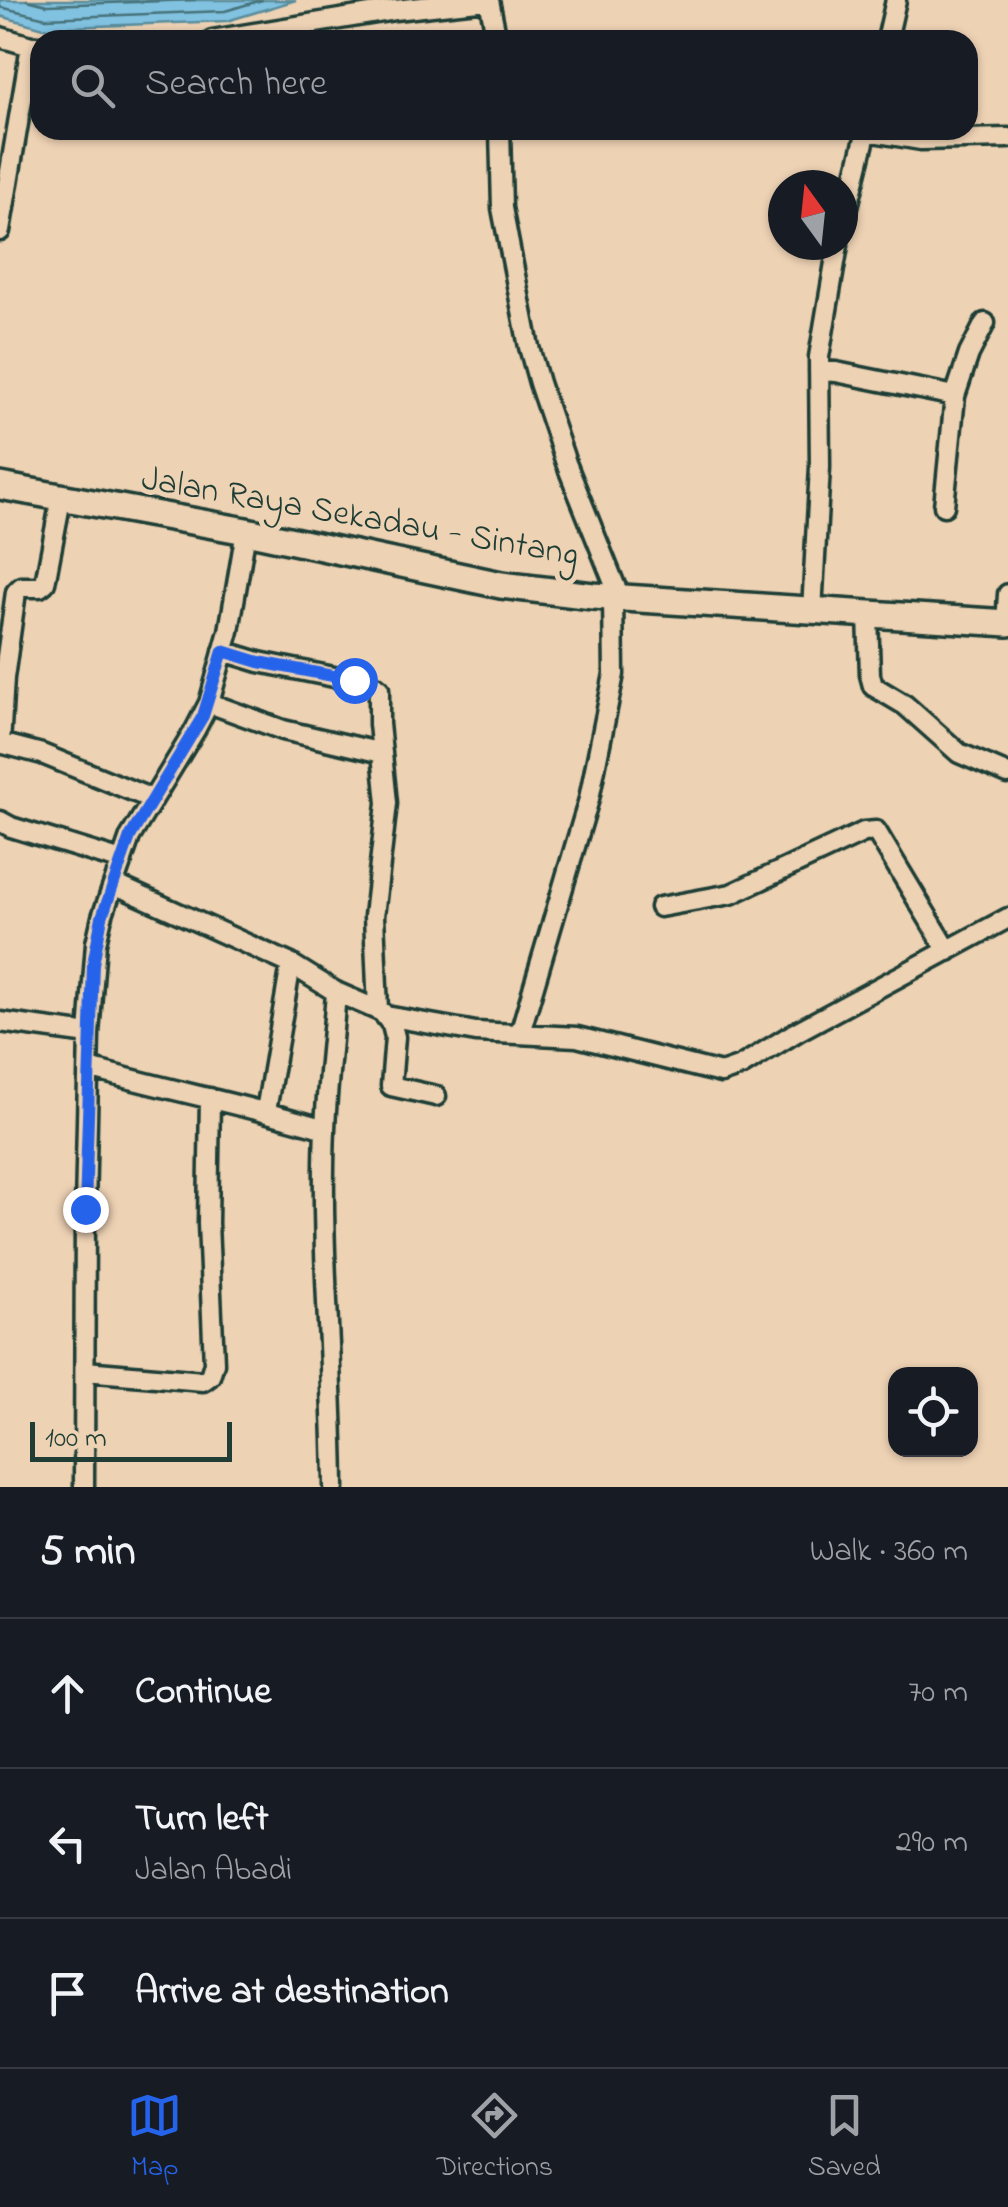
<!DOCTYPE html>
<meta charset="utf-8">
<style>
body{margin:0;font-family:"Indie Flower",sans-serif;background:#242831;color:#f1f3f6}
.controls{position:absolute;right:30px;bottom:30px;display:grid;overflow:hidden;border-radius:20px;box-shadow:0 2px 8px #0004}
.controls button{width:90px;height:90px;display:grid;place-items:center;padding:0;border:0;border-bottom:2px solid #363941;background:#171b24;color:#f1f3f6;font:50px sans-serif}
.compass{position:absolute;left:768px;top:170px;width:90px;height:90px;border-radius:50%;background:#171b24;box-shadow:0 2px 8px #0004;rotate:345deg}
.scale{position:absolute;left:30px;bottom:25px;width:202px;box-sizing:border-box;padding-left:10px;border:5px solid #1f3d34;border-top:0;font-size:28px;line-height:35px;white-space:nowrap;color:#1f3d34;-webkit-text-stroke:8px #eed2b4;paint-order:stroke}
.stop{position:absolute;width:30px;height:30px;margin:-22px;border:8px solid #2563eb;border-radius:50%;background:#fff}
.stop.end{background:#2563eb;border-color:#fff;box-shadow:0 2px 10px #0008}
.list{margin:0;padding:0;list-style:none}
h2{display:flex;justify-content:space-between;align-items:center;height:130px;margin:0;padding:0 40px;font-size:42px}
h2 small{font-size:32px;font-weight:400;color:#9ea1a6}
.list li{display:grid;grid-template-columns:65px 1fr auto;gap:30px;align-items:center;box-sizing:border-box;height:150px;padding:0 40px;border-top:2px solid #363941}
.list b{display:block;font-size:38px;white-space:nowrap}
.list p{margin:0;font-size:32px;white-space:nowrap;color:#9ea1a6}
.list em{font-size:32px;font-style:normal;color:#9ea1a6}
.icon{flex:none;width:55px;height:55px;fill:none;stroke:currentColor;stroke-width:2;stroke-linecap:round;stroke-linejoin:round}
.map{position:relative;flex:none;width:1008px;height:1487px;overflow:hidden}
.search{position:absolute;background:#171b24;box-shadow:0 2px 8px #0004;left:30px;right:30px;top:30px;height:110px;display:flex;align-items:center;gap:25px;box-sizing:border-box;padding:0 35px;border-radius:30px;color:#9ea1a6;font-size:38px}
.sheet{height:580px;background:#171b24}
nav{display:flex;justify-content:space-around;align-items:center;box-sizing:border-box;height:140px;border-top:2px solid #363941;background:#171b24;font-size:28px;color:#9ea1a6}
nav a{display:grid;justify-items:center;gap:5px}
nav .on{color:#2563eb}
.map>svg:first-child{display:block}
.water{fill:#81c2e1;stroke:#5a8d9c;stroke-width:2.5}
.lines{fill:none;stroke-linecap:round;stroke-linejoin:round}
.shore{stroke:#467279;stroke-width:2.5}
.minor-casing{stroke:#1f3d34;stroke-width:25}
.highway-casing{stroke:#1f3d34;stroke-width:32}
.minor{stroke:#eed2b4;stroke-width:18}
.highway{stroke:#eed2b4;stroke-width:25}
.route{stroke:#2563eb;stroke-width:12}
.labels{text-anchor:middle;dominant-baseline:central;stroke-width:10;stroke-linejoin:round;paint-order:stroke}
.street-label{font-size:35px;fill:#1f3d34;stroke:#eed2b4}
</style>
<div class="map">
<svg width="1008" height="1487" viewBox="0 0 1008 1487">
<rect width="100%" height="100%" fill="#eed2b4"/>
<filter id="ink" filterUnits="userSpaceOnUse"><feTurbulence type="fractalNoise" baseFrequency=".01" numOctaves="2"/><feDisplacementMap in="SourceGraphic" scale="20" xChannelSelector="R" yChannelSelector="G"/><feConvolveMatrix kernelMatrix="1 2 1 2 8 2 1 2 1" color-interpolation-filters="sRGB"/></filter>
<g filter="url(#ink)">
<path class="water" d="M0 0H296L227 21 44 28 0 16Z"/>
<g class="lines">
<path class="shore" d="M27 0 47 5 195 0
M0 7 46 18 225 11 262 0"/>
<g class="minor-casing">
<path id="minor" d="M489 0 497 40
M0 37 31 46
M212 40 395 10 487 0
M887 40 896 0
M500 130 502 208 529 347 539 383 566 463 620 598
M867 131 921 140 1008 138
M843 227 867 130
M0 231 31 46H40
M819 371 836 372 955 396
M944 506 955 396 969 354 985 323
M812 611 820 467 819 357 838 245
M868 614 870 675 873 686 905 705 959 753 1008 774
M1006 623 1008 594
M223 651 259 662 374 685 379 689V724L387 803 374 916 378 1010
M209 703 283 730 382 753
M0 743 42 754 152 799
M0 744 4 678 16 592 21 587H40L45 583 61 499
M0 821 11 827 122 861
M114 884 291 964 336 992 382 1012 392 1025 395 1037 391 1086 436 1096
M660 907 731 894 864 832 876 831 948 951
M386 1016 476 1032 577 1037 721 1073 741 1066 798 1031 1008 918
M0 1022 89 1034
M520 1033 589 799 614 674 613 597
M89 1068C167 1090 247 1105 325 1129
M266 1111 291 964
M85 1371 203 1381 210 1376 214 1363 208 1223 210 1098
M84 1487 85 1209 89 1034 96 943 102 917 130 837 195 730 209 703 229 631 246 531
M334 1487C333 1368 320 1248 325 1129 327 1083 333 1037 336 992"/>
</g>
<g class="highway-casing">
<path id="highway" d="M0 486 246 531 501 585 593 596 1008 623"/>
</g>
<use href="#minor" class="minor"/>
<use href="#highway" class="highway"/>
</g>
</g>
<g class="lines" filter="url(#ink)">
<path class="route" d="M85 1209 93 964 102 917 130 837 203 716 223 651 259 662 354 680"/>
</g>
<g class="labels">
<g class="street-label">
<text transform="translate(360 518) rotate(10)">Jalan Raya Sekadau - Sintang</text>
</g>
</g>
</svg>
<div class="controls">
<button><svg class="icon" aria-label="locate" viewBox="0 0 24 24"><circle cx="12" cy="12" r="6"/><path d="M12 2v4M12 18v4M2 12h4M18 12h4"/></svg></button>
</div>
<svg class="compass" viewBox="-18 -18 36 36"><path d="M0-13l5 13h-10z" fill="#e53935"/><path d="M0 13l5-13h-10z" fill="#9ea1a6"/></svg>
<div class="scale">100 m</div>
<div class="stop" style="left:354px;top:680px"></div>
<div class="stop end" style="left:85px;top:1209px"></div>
<div class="search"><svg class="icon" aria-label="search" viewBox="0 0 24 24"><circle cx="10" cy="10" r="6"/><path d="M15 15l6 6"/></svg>Search here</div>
</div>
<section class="sheet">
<h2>5 min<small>Walk · 360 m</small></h2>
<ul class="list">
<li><svg class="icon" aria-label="ahead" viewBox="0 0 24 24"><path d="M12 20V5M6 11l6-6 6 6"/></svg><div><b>Continue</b></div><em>70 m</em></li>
<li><svg class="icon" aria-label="left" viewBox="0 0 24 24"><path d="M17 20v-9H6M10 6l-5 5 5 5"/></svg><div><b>Turn left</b><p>Jalan Abadi</p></div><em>290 m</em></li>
<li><svg class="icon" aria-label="arrive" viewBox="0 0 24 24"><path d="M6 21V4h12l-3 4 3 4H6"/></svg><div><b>Arrive at destination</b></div></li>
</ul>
</section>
<nav>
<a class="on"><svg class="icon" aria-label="map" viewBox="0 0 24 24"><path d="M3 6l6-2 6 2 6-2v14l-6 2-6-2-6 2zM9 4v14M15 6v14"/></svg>Map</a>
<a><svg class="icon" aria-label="directions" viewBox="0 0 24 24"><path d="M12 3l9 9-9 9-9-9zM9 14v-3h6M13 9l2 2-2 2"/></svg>Directions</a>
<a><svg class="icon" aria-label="saved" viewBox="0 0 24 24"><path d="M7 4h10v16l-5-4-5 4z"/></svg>Saved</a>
</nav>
